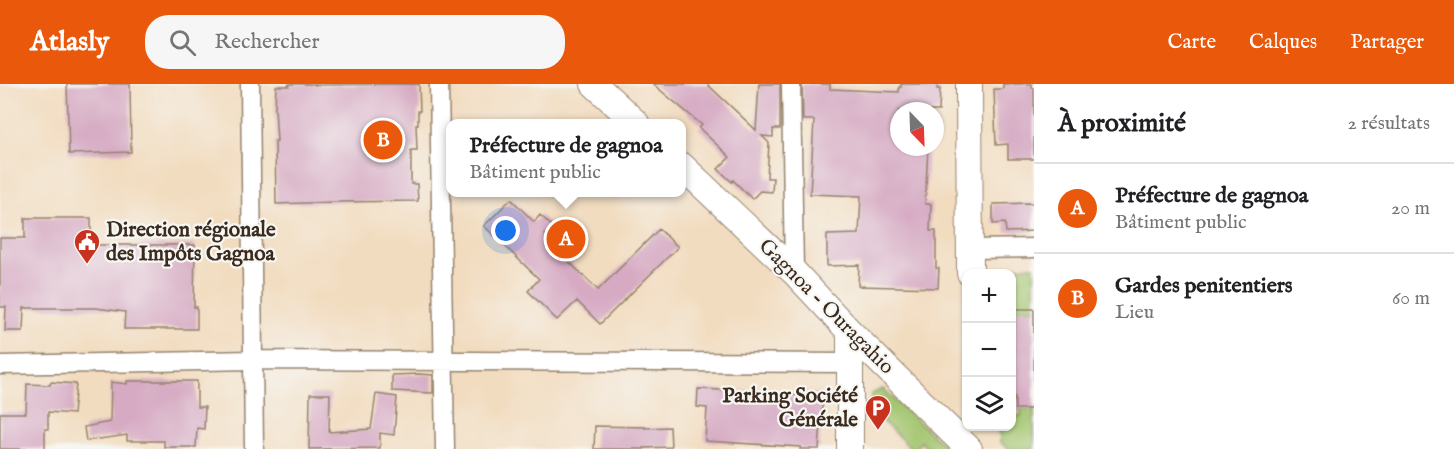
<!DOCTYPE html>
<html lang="fr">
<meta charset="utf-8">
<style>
body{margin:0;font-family:"IM FELL English",serif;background:#f6f6f6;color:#202124}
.controls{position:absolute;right:18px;bottom:18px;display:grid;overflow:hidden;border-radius:12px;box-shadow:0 2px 4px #0004}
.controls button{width:54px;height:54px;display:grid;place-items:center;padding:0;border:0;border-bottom:2px solid #e0e0e0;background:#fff;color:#202124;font:30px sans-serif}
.compass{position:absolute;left:890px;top:18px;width:54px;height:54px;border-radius:50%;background:#fff;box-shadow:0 2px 4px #0004;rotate:157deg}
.you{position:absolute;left:506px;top:147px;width:21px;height:21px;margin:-15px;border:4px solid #fff;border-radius:50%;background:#1a73e8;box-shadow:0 0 0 9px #1a73e833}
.badge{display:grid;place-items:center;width:39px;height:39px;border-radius:50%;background:#ea580c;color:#fff;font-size:20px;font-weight:700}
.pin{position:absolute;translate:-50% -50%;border:3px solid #fff;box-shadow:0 2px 6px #0006}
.popup{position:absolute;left:446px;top:35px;width:240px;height:78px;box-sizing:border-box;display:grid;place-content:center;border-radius:12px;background:#fff;filter:drop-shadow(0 2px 4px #0005);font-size:20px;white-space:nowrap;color:#757577}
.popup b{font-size:22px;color:#202124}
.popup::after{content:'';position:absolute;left:50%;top:100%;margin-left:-12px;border:12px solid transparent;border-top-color:#fff}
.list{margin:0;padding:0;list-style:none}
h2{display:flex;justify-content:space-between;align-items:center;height:78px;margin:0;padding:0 24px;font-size:26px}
h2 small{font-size:20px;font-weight:400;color:#757577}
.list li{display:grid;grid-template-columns:39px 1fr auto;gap:18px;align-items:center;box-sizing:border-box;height:90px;padding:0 24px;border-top:2px solid #e0e0e0}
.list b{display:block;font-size:22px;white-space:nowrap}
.list p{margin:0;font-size:20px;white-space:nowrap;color:#757577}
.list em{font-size:20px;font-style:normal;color:#757577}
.icon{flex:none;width:33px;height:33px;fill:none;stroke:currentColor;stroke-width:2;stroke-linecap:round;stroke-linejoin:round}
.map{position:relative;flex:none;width:1034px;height:365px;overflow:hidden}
header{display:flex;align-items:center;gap:36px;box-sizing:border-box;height:84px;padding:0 30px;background:#ea580c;color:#fff}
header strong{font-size:28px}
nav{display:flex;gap:33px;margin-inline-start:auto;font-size:21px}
.search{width:420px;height:54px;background:#f6f6f6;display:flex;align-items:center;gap:15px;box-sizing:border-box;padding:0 21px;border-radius:24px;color:#757577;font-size:22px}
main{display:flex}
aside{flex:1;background:#fff}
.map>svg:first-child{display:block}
.green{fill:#a2c46d;stroke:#6e7746;stroke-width:1.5}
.building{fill:#d6aac3}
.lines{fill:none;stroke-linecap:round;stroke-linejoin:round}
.street-casing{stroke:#96836e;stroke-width:21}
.secondary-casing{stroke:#96836e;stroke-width:28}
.street{stroke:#fff;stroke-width:18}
.secondary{stroke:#fff;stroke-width:26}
.labels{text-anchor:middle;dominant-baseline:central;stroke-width:4.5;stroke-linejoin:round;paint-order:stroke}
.poi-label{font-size:21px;font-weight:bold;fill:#3b2a1e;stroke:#f6f6f2;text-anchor:start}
.street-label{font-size:21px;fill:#3b2a1e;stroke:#f6f6f2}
</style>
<header>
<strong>Atlasly</strong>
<div class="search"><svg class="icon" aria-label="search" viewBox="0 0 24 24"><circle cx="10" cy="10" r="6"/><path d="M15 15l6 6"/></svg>Rechercher</div>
<nav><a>Carte</a><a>Calques</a><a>Partager</a></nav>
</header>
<main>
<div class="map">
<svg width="1034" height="365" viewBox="0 0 1034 365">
<rect width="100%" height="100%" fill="#f6f6f2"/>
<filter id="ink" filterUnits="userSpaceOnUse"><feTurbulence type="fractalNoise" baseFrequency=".0167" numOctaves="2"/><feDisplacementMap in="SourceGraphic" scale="12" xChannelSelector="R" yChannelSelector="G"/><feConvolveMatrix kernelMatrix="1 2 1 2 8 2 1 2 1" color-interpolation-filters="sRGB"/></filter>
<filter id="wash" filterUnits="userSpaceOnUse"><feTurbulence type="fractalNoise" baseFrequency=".008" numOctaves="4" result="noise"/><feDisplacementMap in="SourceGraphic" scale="24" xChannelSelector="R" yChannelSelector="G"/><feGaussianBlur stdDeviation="1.35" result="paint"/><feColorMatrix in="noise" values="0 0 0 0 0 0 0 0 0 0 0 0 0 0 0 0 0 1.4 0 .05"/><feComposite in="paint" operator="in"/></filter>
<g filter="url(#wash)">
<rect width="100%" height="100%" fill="#f2dcbf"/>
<path class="green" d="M1034 182V225H1012V245V189H1001L1006 183Z
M883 305 948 365H928L921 358 914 365H912L882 337 872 336 871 310Z
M1020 325H1034V365H1008L1000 358 999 343 1012 342V331L1021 332Z"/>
<g id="blocks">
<path class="building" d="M67 0H130L131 68 69 70Z
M289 0H315V1L419 0 420 27H418V40H416L417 66H411V100H417L418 117 335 118 276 120 275 57H277L275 24 276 2H289Z
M653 0H707L756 46 759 0H780V45H773V53L762 52 769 59 767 94H773L772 108 760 107 752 115 733 96 732 98 718 85 730 73 699 44 702 41Z
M802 0H830V5L899 8V3H901V0H938L937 5H940L939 27H899V63H928L925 120H931L930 147H936V184H939L938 204 858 202 859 181 827 182V151L859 150 861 112 810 110 814 36H803Z
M1003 0H1032V4H1034V75H1008V60L996 61 994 5H1003Z
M511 115 534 138 540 131 553 143 545 151 562 167 560 169 598 206 659 145 678 163 600 240 577 217 557 236 528 207 539 195 484 142Z
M1034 119V147L1006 148 1005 139 993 140V120Z
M25 134H91V161H195L194 223H197V245H124L125 228 96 224H24L23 247H5L6 223H0V154H25Z
M1012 225H1034V325H1015V313H1011V278H1014Z
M419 290 433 291V309L392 307V291Z
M127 297H197V323H205L204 345 197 344 196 363H164V357H127V351L86 357 84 343 110 338 111 298 127 300Z
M51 298 76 300 73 330 48 328V345H45V365H0V329H26L27 300 50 301Z
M698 305 748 307V308L800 312V308L823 310 819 365H800L801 363 705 357 707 324 697 323Z
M310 310H330L329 348 371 345 376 310 397 313 394 351 380 349V364L309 365Z
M595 342 645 343V344L670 343 671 363 644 364V365H594Z"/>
</g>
</g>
<g filter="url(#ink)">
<use href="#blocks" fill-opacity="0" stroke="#96836e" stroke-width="1.5"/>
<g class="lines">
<g class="street-casing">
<path id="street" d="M250 0 254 365
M439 0 445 365
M791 0 794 188
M970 165 1034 164
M0 281 253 276 850 279"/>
</g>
<g class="secondary-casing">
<path id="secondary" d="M594 0 636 39
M969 0 970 189
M682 82 794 188 850 248 969 365
M850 248V365"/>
</g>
<use href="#street" class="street"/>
<use href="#secondary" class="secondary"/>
</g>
</g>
<defs>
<g id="civic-pin" transform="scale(1.35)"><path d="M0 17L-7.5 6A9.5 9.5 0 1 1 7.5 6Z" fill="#c8321e" stroke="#f6f6f2"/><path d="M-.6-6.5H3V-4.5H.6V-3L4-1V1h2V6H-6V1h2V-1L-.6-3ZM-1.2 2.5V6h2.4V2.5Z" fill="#fff"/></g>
<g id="parking-pin" transform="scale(1.35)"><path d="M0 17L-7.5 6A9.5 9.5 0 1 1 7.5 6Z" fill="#c8321e" stroke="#f6f6f2"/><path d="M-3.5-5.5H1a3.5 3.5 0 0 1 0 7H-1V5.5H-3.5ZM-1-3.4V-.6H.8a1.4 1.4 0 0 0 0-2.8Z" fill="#fff"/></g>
</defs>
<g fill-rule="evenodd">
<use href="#civic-pin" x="87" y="158"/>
<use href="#parking-pin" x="878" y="324"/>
</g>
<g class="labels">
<g class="poi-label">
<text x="106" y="146">Direction régionale<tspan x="106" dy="24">des Impôts Gagnoa</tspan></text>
<text x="858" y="312" text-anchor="end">Parking Société<tspan x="858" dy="24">Générale</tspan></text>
</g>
<g class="street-label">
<text transform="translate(826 223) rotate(45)">Gagnoa - Ouragahio</text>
</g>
</g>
</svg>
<div class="controls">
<button>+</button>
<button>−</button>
<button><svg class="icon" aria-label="layers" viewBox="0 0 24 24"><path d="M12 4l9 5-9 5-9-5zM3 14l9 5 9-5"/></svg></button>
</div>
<svg class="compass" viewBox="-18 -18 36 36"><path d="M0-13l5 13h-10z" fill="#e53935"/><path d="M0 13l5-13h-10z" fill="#757577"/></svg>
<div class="you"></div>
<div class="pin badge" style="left:566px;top:155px">A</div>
<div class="popup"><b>Préfecture de gagnoa</b>Bâtiment public</div>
<div class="pin badge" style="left:383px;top:56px">B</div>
</div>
<aside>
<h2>À proximité<small>2 résultats</small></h2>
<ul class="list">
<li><span class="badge">A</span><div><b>Préfecture de gagnoa</b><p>Bâtiment public</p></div><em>20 m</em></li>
<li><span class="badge">B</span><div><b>Gardes penitentiers</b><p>Lieu</p></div><em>60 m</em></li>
</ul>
</aside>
</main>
